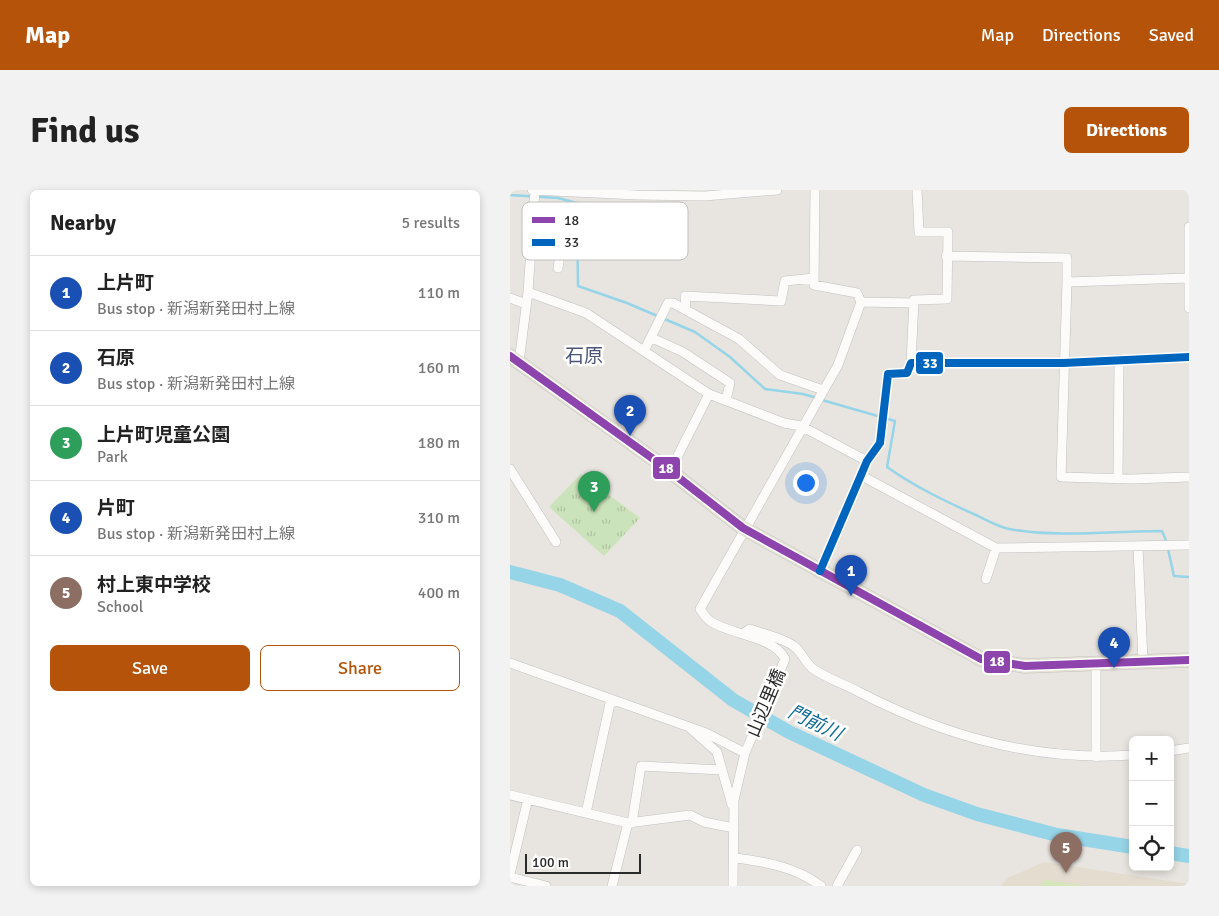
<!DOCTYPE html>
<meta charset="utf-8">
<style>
body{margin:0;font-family:Signika,"Noto Sans JP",sans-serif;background:#f2f2f2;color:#222}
.controls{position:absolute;right:15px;bottom:15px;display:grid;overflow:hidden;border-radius:8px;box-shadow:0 2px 8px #0003}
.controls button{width:45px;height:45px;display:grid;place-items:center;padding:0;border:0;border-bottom:1px solid #e0e0e0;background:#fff;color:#222;font:25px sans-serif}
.scale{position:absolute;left:15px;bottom:12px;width:116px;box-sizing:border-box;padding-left:5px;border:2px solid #2a2a2a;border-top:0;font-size:14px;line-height:18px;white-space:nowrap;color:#2a2a2a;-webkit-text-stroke:4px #fff;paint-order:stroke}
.you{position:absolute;left:295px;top:292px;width:18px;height:18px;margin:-12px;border:4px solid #fff;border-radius:50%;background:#1a73e8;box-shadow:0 0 0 8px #1a73e833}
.badge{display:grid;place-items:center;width:32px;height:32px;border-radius:50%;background:#b45309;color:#fff;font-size:16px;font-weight:700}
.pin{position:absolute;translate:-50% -41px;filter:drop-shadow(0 1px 2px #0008)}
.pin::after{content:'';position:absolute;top:26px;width:18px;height:15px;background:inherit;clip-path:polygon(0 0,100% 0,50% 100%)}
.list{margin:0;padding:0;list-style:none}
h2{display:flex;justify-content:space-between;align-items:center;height:65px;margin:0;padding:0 20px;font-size:21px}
h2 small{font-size:16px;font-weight:400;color:#767676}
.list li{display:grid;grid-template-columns:32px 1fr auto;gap:15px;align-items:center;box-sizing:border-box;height:75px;padding:0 20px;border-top:1px solid #e0e0e0}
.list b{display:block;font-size:19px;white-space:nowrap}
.list p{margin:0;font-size:16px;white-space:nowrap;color:#767676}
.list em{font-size:16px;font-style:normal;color:#767676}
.actions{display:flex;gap:10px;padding:15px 20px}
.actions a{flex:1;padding:11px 0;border:1px solid #b45309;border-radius:8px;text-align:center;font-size:18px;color:#b45309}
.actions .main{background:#b45309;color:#fff}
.icon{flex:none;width:28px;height:28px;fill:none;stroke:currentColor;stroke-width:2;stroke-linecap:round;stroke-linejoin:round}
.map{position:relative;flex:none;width:679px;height:696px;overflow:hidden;border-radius:8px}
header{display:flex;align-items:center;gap:30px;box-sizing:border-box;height:70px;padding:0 25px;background:#b45309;color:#fff}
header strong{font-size:24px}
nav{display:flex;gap:28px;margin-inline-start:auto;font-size:18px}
.intro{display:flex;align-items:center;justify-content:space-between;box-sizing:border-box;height:120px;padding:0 30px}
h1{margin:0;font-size:35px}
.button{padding:12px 22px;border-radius:8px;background:#b45309;color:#fff;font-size:18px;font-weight:700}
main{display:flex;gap:30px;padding:0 30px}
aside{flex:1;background:#fff;border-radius:8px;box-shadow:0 2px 8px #0003}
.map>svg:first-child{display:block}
.education{fill:#e3dccf}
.grass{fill:url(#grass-tufts)}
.pitch{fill:#d5e6b8}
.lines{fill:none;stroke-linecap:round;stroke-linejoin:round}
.stream{stroke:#96d4e7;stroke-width:2.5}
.river{stroke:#96d4e7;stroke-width:14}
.street-casing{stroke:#c1c1c1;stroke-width:10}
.primary-casing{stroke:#c4c3c1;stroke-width:15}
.street{stroke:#fcfbfa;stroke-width:9}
.primary{stroke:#e5e2d4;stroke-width:14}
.bus-1-casing{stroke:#fff;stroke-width:11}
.bus-2-casing{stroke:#fff;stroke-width:11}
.bus-1{stroke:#8e44ad;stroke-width:8}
.bus-2{stroke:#0065bd;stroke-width:8}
.labels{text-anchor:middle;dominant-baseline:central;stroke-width:5;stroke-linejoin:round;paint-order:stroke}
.street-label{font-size:18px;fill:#2a2a2a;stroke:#fff}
.neighbourhood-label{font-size:19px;fill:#4c5579;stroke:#fff}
.water-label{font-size:19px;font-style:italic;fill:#126a97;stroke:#fff}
.key{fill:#fff;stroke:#bfbfbf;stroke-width:1}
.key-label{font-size:14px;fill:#2a2a2a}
.line-badge{stroke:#fff;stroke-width:2}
.badge-label{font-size:14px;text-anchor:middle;font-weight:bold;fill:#fff}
</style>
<header>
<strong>Map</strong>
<nav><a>Map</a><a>Directions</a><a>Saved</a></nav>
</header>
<div class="intro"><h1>Find us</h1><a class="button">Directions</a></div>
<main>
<aside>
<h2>Nearby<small>5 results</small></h2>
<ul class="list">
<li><span class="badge" style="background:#1a4fb4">1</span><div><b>上片町</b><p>Bus stop · 新潟新発田村上線</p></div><em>110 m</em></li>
<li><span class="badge" style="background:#1a4fb4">2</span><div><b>石原</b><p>Bus stop · 新潟新発田村上線</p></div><em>160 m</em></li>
<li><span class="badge" style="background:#2e9e5b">3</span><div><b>上片町児童公園</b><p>Park</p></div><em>180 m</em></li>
<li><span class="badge" style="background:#1a4fb4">4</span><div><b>片町</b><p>Bus stop · 新潟新発田村上線</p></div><em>310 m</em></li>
<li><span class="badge" style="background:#8d6e63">5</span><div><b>村上東中学校</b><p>School</p></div><em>400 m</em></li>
</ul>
<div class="actions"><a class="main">Save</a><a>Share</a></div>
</aside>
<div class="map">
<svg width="679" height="696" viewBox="0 0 679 696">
<defs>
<pattern id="grass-tufts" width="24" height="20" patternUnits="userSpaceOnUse" patternTransform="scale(1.25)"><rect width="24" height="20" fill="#cbe3ba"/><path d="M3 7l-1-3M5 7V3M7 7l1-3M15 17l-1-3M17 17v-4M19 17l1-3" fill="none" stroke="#aec3a0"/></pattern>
</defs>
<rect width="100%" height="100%" fill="#e8e5e0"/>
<path class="education" d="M534 672 679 694V696H490L498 688Z"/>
<path class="grass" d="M71 284 130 328 94 366 39 317Z"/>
<path class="pitch" d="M535 690 575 696H530Z"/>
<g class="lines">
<path class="stream" d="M0 5 48 8 67 13 68 96 117 113 185 142 220 167 255 199 293 204 307 208
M312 210 385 231 377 277C405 297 437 312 468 326 478 331 489 337 499 339 550 348 602 341 652 341L657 353
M658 359 664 386 679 387"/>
<path class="river" d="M0 382 50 395 110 421 223 510 279 542 414 605 467 624 547 645 623 657
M660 663 679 666"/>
<g class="street-casing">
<path id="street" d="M22 0 127 5 195 6 267 0
M679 37V118
M20 64 50 65 48 78
M436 66 557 68V92
M679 88 557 92 551 287 622 289 679 287
M18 102 76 123 199 204 274 233 291 236 357 271
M0 108 16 114
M351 112 404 113
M176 119 175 106 271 111 275 91 304 88
M142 148 173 162 220 193 216 210
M134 161 158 113H163L229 149 270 185 313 200
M9 172 18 102 25 0
M401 173 404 110 437 109 438 42H409L407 0
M0 279 46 352
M160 281 199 204
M352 286 486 358 679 355
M608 289 609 169
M628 357 633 471
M310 381 357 271 370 253 378 184 397 183 401 173H553L679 167
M476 389 486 358
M234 443 240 439C253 444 274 448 285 457 292 463 295 472 302 478 316 488 334 494 349 502 434 546 527 572 623 565
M0 473 196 543 235 563
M181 539 207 562 222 615
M660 561 679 558
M586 567V474
M0 605 118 633 180 625 194 632 224 638
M76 623 101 509
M122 633 131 576 212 580
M225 668C257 672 285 677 311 696
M0 684 18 609
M0 687 36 696
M102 696 118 633
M223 696 224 610 235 563 275 469C264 446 220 445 200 431 196 428 193 423 190 419L328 175 351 112 347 103 304 95 305 0
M327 696 347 660"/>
</g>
<g class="primary-casing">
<path id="primary" d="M0 166 160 281 233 338 471 469 515 476 679 470"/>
</g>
<use href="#street" class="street"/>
<use href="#primary" class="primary"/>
<g class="bus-1-casing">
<path id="bus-1" d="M0 166 160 281 233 338 471 469 515 476 679 470"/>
</g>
<g class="bus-2-casing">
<path id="bus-2" d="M310 381 357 271 370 253 378 184 397 183 401 173H553L679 167"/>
</g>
<use href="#bus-1" class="bus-1"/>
<use href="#bus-2" class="bus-2"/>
</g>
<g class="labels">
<g class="street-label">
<text transform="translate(256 513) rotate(-67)">山辺里橋</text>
</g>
<g class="neighbourhood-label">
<text x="74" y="166">石原</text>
</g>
<g class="water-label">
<text transform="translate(305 533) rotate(26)">門前川</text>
</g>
</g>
<rect x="12" y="12" width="166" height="58" rx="8" class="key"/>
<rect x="22" y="27" width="23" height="6" fill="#8e44ad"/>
<rect x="22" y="49" width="23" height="7" fill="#0065bd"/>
<g class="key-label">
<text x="54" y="35">18</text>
<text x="54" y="57">33</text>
</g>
<g class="line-badge">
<rect x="405" y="161" width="29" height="24" rx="5" fill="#0065bd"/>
<rect x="142" y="266" width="29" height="24" rx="5" fill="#8e44ad"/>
<rect x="473" y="460" width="28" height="24" rx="5" fill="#8e44ad"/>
</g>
<g class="badge-label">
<text x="420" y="178">33</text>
<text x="156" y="283">18</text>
<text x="487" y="476">18</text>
</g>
</svg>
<div class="controls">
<button>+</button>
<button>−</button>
<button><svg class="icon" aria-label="locate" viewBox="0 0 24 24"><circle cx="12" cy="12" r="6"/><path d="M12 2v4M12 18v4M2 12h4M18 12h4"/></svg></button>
</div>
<div class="scale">100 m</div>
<div class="you"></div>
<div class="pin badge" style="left:341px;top:406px;background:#1a4fb4">1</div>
<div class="pin badge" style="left:120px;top:246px;background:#1a4fb4">2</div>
<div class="pin badge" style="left:84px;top:322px;background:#2e9e5b">3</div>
<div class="pin badge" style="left:604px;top:478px;background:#1a4fb4">4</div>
<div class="pin badge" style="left:556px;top:683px;background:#8d6e63">5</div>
</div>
</main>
